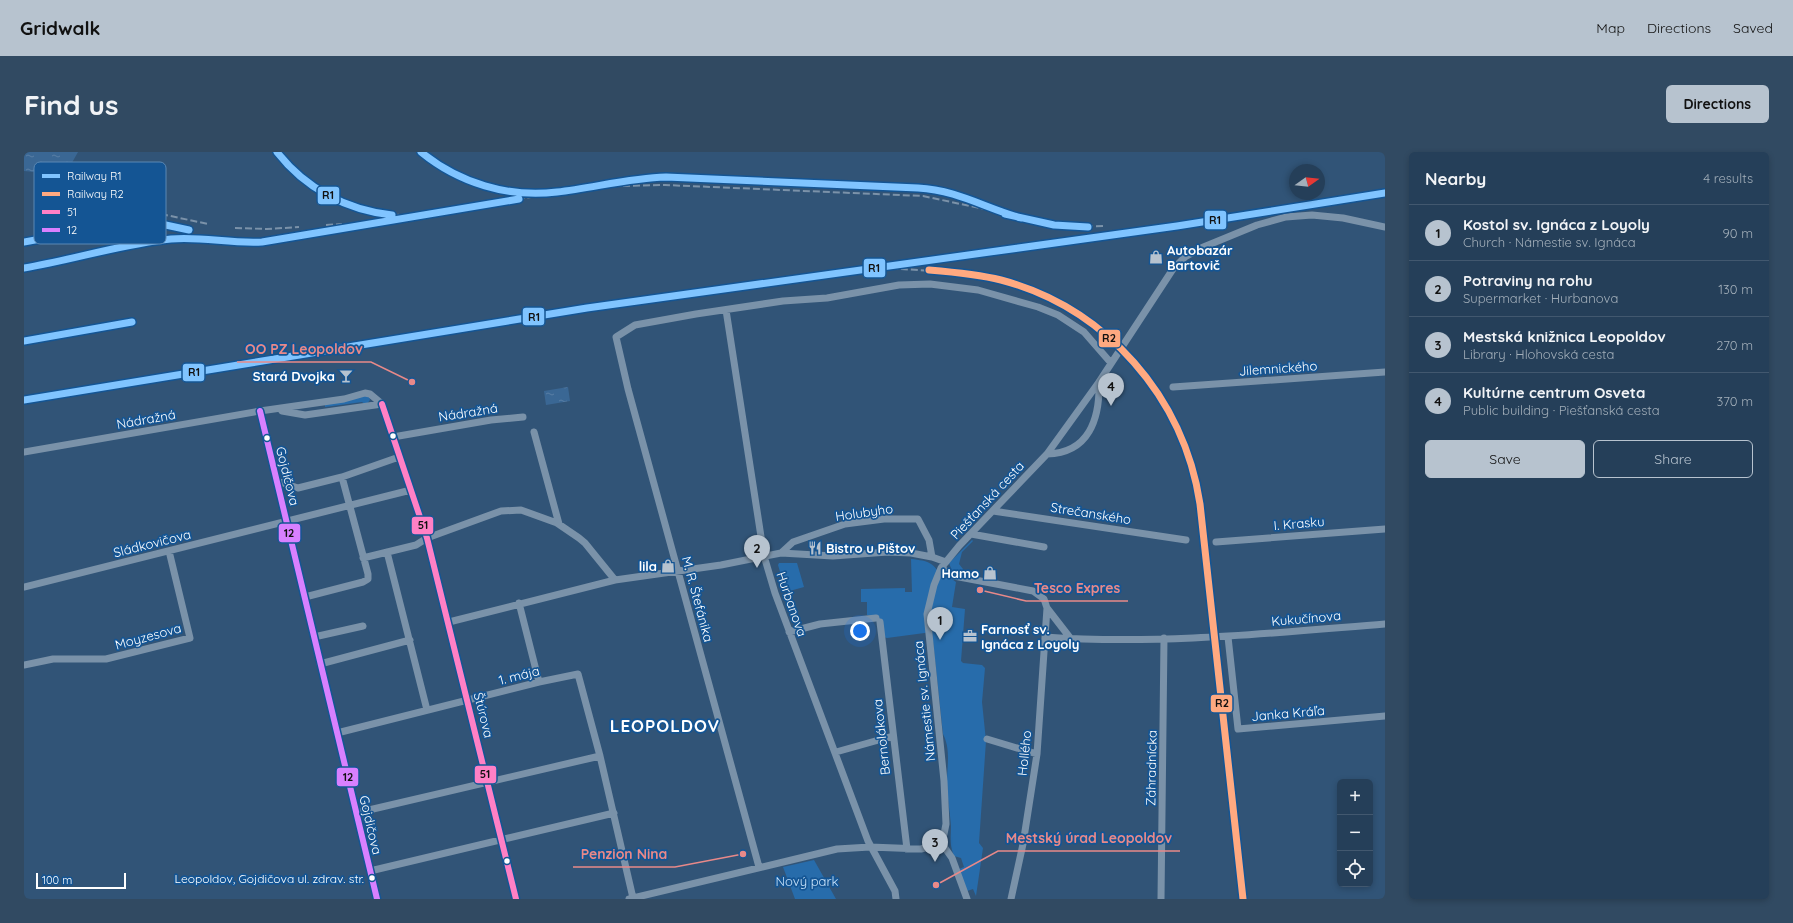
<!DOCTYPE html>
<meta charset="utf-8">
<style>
body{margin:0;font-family:Quicksand,sans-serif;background:#314a62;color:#f1f3f6}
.controls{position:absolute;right:12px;bottom:12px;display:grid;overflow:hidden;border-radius:6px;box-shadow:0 2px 6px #0003}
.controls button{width:36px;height:36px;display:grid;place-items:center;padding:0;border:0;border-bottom:1px solid #42586f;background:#253f59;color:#f1f3f6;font:20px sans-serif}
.compass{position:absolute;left:1265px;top:12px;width:36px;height:36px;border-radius:50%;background:#253f59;box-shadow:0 2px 6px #0003;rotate:75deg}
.scale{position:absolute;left:12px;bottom:10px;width:90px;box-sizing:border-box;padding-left:4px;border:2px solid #fff;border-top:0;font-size:11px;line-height:14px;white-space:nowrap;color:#fff;-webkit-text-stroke:3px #145594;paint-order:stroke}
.you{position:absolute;left:836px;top:479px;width:14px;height:14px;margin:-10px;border:3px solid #fff;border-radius:50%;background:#1a73e8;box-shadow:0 0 0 6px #1a73e833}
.badge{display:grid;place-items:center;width:26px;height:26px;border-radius:50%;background:#b7c3cf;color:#111;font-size:13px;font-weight:700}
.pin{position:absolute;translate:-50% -33px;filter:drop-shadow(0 1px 2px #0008)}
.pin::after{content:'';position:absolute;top:21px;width:14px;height:12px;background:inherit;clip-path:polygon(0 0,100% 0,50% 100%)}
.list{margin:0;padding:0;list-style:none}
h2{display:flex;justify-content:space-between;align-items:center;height:52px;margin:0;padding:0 16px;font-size:17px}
h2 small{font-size:13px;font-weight:400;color:#a3afba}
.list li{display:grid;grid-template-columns:26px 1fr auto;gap:12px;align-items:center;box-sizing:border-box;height:56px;padding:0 16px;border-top:1px solid #42586f}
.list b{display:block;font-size:15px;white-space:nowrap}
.list p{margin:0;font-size:13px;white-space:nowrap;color:#a3afba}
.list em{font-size:13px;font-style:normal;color:#a3afba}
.actions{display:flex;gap:8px;padding:12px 16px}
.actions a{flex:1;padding:9px 0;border:1px solid #b7c3cf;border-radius:6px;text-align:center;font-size:14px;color:#b7c3cf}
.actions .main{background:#b7c3cf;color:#111}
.icon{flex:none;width:22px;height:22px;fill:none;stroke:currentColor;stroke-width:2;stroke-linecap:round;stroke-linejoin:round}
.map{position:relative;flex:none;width:1361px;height:747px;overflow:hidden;border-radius:6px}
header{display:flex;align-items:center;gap:24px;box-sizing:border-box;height:56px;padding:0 20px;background:#b7c3cf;color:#111}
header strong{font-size:19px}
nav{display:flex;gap:22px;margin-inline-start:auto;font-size:14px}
.intro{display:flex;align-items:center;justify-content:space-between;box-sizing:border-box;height:96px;padding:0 24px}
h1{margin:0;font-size:28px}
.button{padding:10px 18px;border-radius:6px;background:#b7c3cf;color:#111;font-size:14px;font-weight:700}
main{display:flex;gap:24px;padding:0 24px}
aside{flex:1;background:#253f59;border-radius:6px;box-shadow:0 2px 6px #0003}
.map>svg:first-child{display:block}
.green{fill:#276cab}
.water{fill:url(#water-ripples)}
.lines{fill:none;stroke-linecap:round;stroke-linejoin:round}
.minor{stroke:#7a92a9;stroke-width:7}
.rail{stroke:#7b92a9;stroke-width:2;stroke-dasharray:7 3;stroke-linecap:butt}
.bus-1-casing{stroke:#145594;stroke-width:9}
.bus-2-casing{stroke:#145594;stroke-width:9}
.bus-1{stroke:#ff80c5;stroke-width:6}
.bus-2{stroke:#d880ff;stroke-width:6}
.rail-1-casing{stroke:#145594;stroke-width:10}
.rail-2-casing{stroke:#145594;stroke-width:10}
.rail-1{stroke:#80c4ff;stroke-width:7}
.rail-2{stroke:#ffa980;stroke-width:7}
.bus-dot{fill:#fff;stroke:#145594;stroke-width:1.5}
.labels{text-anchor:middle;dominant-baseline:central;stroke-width:3.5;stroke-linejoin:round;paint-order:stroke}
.bus-label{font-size:12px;fill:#fff;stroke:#145594;text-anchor:end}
.poi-label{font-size:13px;font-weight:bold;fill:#fff;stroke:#145594;text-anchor:start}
.street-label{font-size:13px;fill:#fff;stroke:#145594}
.park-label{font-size:13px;fill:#cbe5fc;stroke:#145594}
.district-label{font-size:17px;font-weight:bold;letter-spacing:1px;fill:#fff;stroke:#145594}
.key{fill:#145594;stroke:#5a88b4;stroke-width:1}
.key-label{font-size:11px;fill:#fff}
.leader{fill:none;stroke:#e88989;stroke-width:1.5}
.callout-dot{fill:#e88989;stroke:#145594;stroke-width:1.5}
.callout-label{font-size:14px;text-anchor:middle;font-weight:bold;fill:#e88989;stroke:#145594;stroke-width:3.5;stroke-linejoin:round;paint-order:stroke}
.line-badge{stroke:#145594;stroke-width:1.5}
.pale-badge-label{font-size:11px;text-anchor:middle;font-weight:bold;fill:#111}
</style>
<header>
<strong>Gridwalk</strong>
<nav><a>Map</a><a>Directions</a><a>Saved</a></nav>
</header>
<div class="intro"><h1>Find us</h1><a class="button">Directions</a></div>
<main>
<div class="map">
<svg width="1361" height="747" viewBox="0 0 1361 747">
<defs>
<pattern id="water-ripples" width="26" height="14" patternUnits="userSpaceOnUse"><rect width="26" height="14" fill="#3a6794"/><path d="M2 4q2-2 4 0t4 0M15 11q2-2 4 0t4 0" fill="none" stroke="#587ea4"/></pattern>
</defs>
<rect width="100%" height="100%" fill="#315477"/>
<path class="green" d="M336 244H345L346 248 342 253 338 250 301 255V253Z
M948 388 949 389 938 400 935 412 939 417 938 421 928 419 925 411Z
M887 407C905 409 910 410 918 427L925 425 932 430 928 455 941 457 937 509 939 511 958 513 961 516 958 550 962 589 955 691 959 696 952 744 949 737 943 739 935 717 940 715 937 706 930 704C925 690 927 687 927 674 926 659 923 645 923 630 923 613 927 598 919 582L908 480 863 486 860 485C858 470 860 465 843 463V450H837V437L881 436V440H888Z
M755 411H773L780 435 762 440 754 413Z
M790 708 812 747H771L759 715Z"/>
<path class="water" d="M0 0H54L41 23 0 19Z
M544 235 546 249 522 253 520 239Z"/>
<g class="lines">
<path class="minor" d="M702 158 740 404 751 441 844 689 871 739 872 747
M1149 235 1361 220
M358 252 403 386 492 747
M236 259 353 747
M258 259 281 263 358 252
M510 280 535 372
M369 285 467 268 499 265
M0 300 236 259 320 247 341 241 346 242 358 252
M1023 302C1065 301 1076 267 1075 230
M253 329 274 336 318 325 375 305
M969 359 1162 388
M947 382 1020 395
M1192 390 1361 377
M363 400 403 558
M757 401 769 390 821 372 860 367H894L905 388 908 405
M339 406 392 393 403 386 477 359 497 358 533 371 555 386 561 391 591 428
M917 416 930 424 1009 439 1020 447 1023 456 1047 487
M0 435 387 338
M281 445 339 430 344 427V422L318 325
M495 451 515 530
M425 470 591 428 697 413 757 401 809 404 864 400 887 401 908 405 922 410
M856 470 883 697
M765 480 796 472 852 466
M290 485 339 474
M1021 485C1134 493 1248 481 1361 472
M1204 485 1214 577 1361 564
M296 512 386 488
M0 513 29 507H82L166 486 145 399
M313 581 515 530 554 522 576 604 609 746
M963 587 1013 602
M812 600 869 584
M332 661 576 604
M916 689 928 706 943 747
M735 715 604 237 592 185 611 173 672 162 759 149 803 146 875 133 906 132 954 138 1014 155 1034 163 1060 180 1087 211
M346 719 590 661
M605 747 813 697 846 695 897 697 908 694 916 689 920 682 922 672 920 629 903 462 910 433 917 416 935 394 1023 302 1075 230 1149 117 1161 105 1177 96 1233 73 1262 65 1288 63 1319 66 1361 75
M987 747 999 692 1013 602 1023 456
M1137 747 1140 486"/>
<path class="rail" d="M253 0C283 39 329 61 378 63
M397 0C435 31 484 46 533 40 569 36 605 26 642 25L894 36C933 38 961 56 997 66
M599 34 641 33 899 44 960 57
M137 62 184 72
M993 65 1043 75 1080 74
M302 73 318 72
M211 76 243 77 275 75
M0 90C52 82 102 63 155 76
M0 116C49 108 97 92 147 87 177 84 207 92 238 90L507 45
M827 119 862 116 925 120
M0 189 108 170"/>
<g class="bus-1-casing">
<path id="bus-1" d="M358 252 403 386 492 747"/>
</g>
<g class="bus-2-casing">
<path id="bus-2" d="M236 259 353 747"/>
</g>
<use href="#bus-1" class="bus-1"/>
<use href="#bus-2" class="bus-2"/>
<g class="rail-1-casing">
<path id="rail-1" d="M253 0C281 36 322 58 368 63
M397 0C435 31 484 46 533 40 569 36 605 26 642 25L894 36C933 38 961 56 997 66
M981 62 1030 73 1064 75
M0 90 103 71 137 72 165 78
M0 116C49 108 97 92 147 87 177 84 207 92 238 90L495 47
M0 189 108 170
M0 248 563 156 1153 74 1361 41"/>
</g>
<g class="rail-2-casing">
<path id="rail-2" d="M905 118C929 120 953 122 977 128 1082 156 1160 245 1176 352L1219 747"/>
</g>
<use href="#rail-1" class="rail-1"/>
<use href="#rail-2" class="rail-2"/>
</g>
<defs>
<g id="shop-bare" transform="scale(1.08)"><path d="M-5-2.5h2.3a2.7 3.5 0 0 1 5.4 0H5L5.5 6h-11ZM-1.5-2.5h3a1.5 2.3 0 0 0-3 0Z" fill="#b7c3cf" stroke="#145594" stroke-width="2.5" paint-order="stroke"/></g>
<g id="bar-bare" transform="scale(1.08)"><path d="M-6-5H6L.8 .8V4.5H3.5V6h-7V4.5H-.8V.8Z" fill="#b7c3cf" stroke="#145594" stroke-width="2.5" paint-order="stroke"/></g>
<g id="restaurant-bare" transform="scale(1.08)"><path d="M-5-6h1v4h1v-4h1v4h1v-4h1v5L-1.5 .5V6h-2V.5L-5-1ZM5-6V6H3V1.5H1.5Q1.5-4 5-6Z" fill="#b7c3cf" stroke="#145594" stroke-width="2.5" paint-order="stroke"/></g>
<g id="office-bare" transform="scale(1.08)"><path d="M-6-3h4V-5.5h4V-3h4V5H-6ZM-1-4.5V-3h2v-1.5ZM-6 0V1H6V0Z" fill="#b7c3cf" stroke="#145594" stroke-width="2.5" paint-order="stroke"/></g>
</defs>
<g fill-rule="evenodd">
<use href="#shop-bare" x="1132" y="105"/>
<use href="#bar-bare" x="322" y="224"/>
<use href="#restaurant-bare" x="791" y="396"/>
<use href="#shop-bare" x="644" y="414"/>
<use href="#shop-bare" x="966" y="421"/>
<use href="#office-bare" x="946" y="484"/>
</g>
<g class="bus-dot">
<circle cx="369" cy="284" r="3.5"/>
<circle cx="243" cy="286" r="3.5"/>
<circle cx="483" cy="709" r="3.5"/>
<circle cx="348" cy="726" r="3.5"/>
</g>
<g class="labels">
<g class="bus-label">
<text x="340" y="726">Leopoldov, Gojdičova ul. zdrav. str.</text>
</g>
<g class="poi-label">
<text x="1143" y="98">Autobazár<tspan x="1143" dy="15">Bartovič</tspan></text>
<text x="311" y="224" text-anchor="end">Stará Dvojka</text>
<text x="802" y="396">Bistro u Pištov</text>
<text x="633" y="414" text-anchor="end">lila</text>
<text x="955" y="421" text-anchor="end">Hamo</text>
<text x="957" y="477">Farnosť sv.<tspan x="957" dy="15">Ignáca z Loyoly</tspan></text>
</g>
<g class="street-label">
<text transform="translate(1254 216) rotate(-4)">Jilemnického</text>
<text transform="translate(444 260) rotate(-9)">Nádražná</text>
<text transform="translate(122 267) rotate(-10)">Nádražná</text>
<text transform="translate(264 324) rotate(76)">Gojdičova</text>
<text transform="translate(963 348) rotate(-47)">Piešťanská cesta</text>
<text transform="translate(840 360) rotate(-8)">Holubyho</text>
<text transform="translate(1067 361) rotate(9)">Strečanského</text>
<text transform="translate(1275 371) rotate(-5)">I. Krasku</text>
<text transform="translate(128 391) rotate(-14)">Sládkovičova</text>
<text transform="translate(674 447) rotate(75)">M. R. Štefánika</text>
<text transform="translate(768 452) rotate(71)">Hurbanova</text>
<text transform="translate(1282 466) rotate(-5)">Kukučínova</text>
<text transform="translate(124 484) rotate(-15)">Moyzesova</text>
<text transform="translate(495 523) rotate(-14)">1. mája</text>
<text transform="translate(900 549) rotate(-96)">Námestie sv. Ignáca</text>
<text transform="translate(1264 561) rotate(-5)">Janka Kráľa</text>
<text transform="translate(460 563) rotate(76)">Štúrova</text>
<text transform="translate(857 585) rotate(-96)">Bernolákova</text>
<text transform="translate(1000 601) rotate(-84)">Hollého</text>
<text transform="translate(1127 616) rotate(-89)">Záhradnícka</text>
<text transform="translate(347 673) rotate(77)">Gojdičova</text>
</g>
<g class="park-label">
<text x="783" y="729">Nový park</text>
</g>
<g class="district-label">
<text x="641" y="573">LEOPOLDOV</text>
</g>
</g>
<rect x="10" y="10" width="132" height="82" rx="6" class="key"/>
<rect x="18" y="22" width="18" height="4" fill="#80c4ff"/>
<rect x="18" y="40" width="18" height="4" fill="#ffa980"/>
<rect x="18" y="58" width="18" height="4" fill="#ff80c5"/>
<rect x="18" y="76" width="18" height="4" fill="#d880ff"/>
<g class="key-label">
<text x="43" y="28">Railway R1</text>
<text x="43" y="46">Railway R2</text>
<text x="43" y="64">51</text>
<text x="43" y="82">12</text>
</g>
<path class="leader" d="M388 230L347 210H213M956 438L1002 449H1104M912 733L974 699H1156M719 702L651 715H549"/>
<g class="callout-dot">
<circle cx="388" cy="230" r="4"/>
<circle cx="956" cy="438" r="4"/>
<circle cx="912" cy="733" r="4"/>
<circle cx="719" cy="702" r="4"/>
</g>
<g class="callout-label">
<text x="280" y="202">OO PZ Leopoldov</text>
<text x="1053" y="441">Tesco Expres</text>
<text x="1065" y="691">Mestský úrad Leopoldov</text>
<text x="600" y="707">Penzion Nina</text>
</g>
<g class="line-badge">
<rect x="293" y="34" width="23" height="19" rx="4" fill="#80c4ff"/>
<rect x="1180" y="58" width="23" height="20" rx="4" fill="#80c4ff"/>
<rect x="839" y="106" width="23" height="20" rx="4" fill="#80c4ff"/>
<rect x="498" y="155" width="23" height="19" rx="4" fill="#80c4ff"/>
<rect x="1074" y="177" width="23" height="19" rx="4" fill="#ffa980"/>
<rect x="158" y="211" width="23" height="19" rx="4" fill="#80c4ff"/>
<rect x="387" y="364" width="23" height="19" rx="4" fill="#ff80c5"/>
<rect x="254" y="371" width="23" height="20" rx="4" fill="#d880ff"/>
<rect x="1186" y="542" width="23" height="19" rx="4" fill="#ffa980"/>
<rect x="450" y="613" width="23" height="19" rx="4" fill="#ff80c5"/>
<rect x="312" y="615" width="23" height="20" rx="4" fill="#d880ff"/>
</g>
<g class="pale-badge-label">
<text x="304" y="47">R1</text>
<text x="1191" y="72">R1</text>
<text x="850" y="120">R1</text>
<text x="510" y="169">R1</text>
<text x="1085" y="190">R2</text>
<text x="170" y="224">R1</text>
<text x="399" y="377">51</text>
<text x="265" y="385">12</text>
<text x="1198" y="555">R2</text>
<text x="461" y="626">51</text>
<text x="324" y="629">12</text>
</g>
</svg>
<div class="controls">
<button>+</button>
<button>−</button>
<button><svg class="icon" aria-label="locate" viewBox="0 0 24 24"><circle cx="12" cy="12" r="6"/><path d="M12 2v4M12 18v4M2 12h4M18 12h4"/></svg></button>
</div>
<svg class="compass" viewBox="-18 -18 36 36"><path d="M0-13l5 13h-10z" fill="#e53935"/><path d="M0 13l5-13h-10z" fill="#a3afba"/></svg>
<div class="scale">100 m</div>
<div class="you"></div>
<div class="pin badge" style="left:916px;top:488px">1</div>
<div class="pin badge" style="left:733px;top:416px">2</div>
<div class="pin badge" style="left:911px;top:710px">3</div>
<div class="pin badge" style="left:1087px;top:254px">4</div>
</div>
<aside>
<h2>Nearby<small>4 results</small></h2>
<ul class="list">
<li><span class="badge">1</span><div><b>Kostol sv. Ignáca z Loyoly</b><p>Church · Námestie sv. Ignáca</p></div><em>90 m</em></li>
<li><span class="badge">2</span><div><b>Potraviny na rohu</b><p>Supermarket · Hurbanova</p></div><em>130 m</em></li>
<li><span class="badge">3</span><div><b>Mestská knižnica Leopoldov</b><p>Library · Hlohovská cesta</p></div><em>270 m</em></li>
<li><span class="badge">4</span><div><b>Kultúrne centrum Osveta</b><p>Public building · Piešťanská cesta</p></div><em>370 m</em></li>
</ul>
<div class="actions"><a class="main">Save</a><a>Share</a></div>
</aside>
</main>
